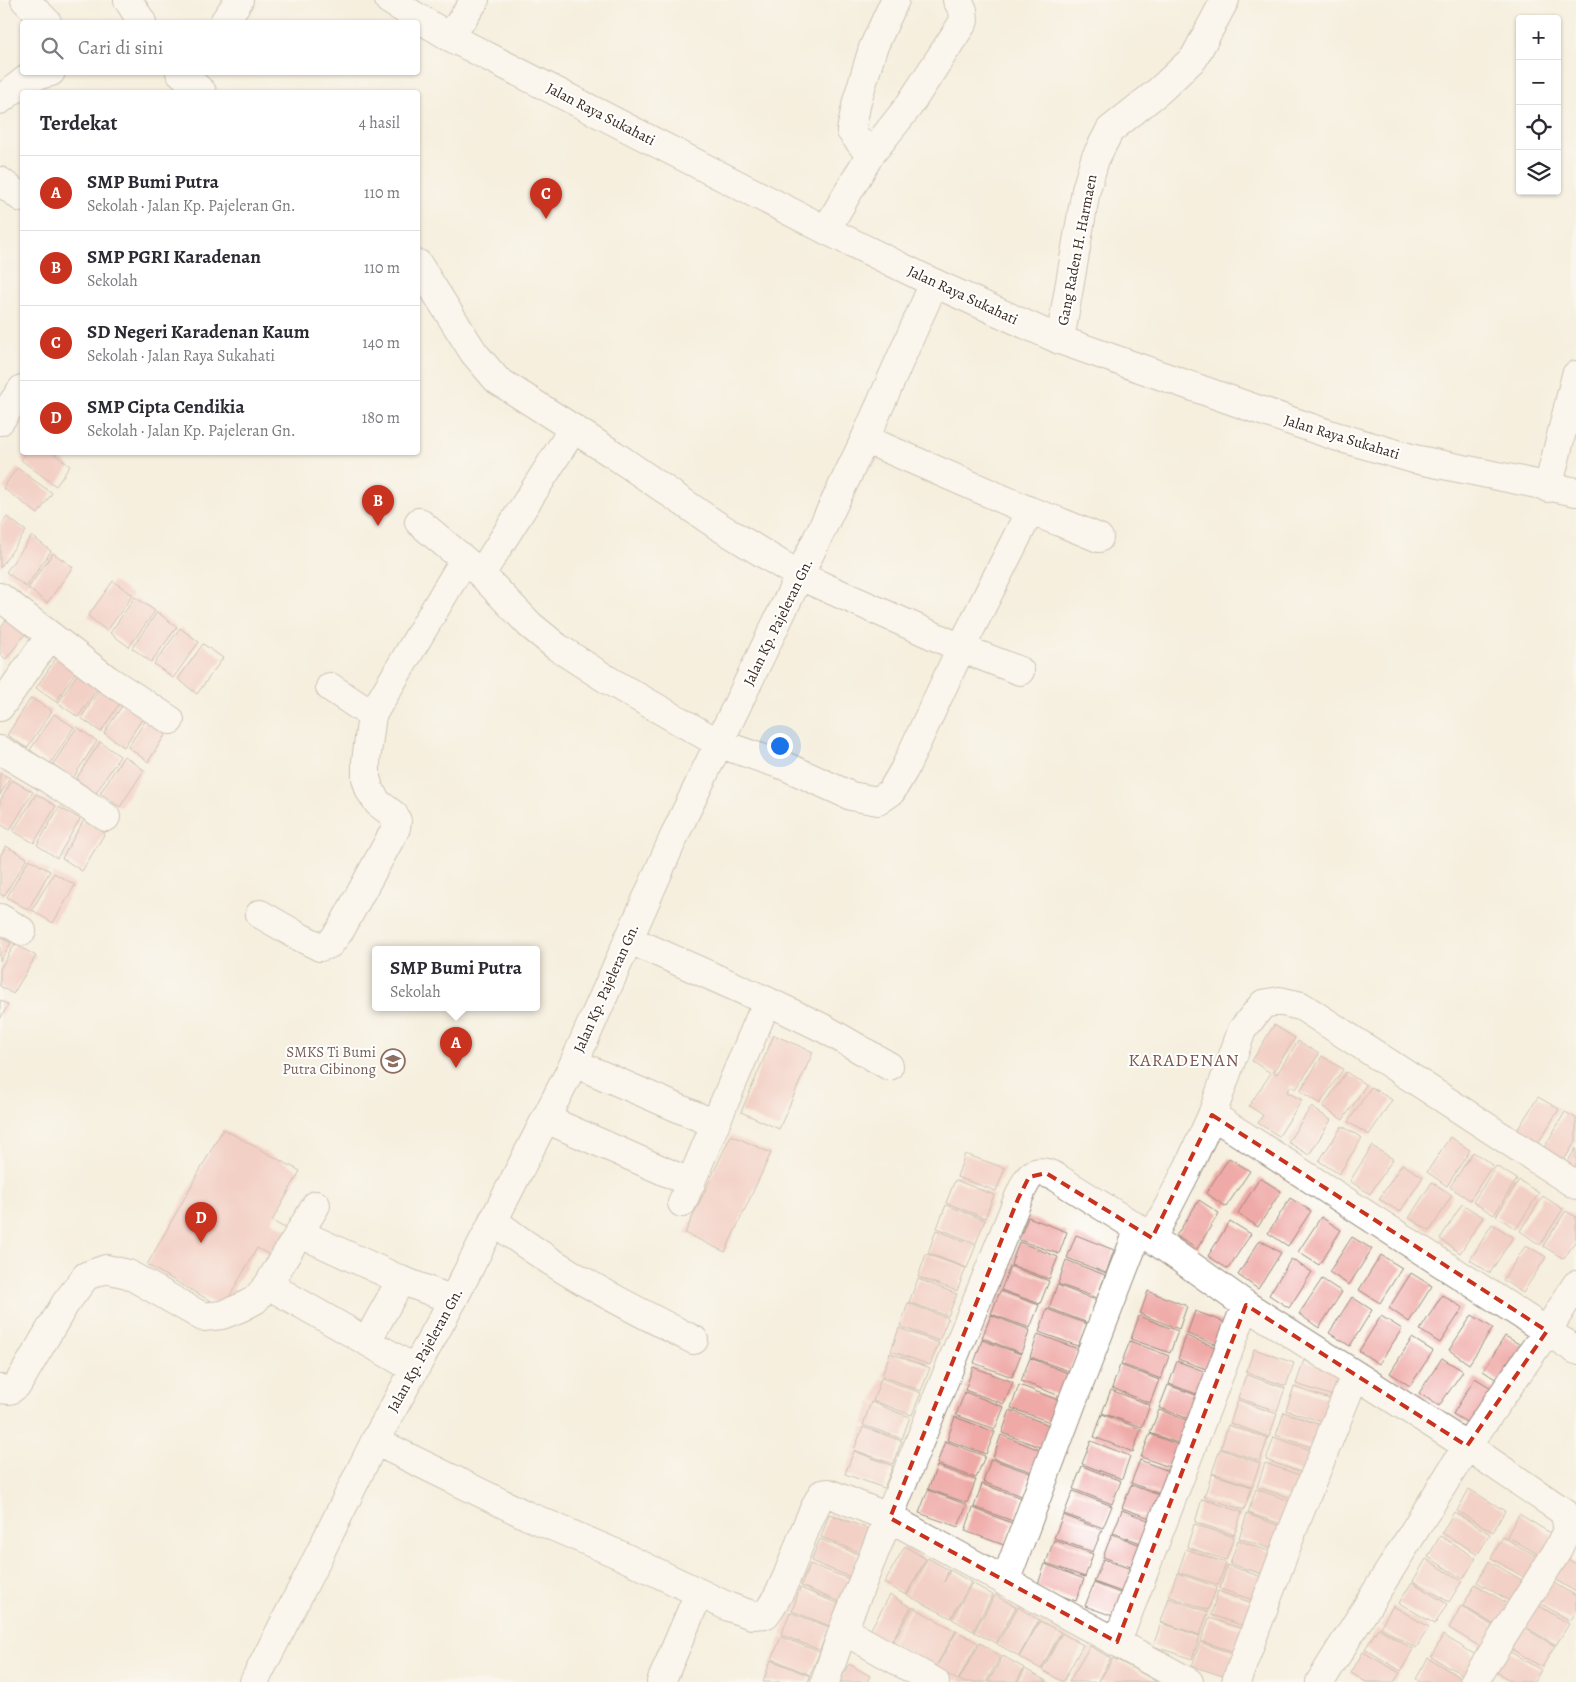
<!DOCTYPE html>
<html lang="id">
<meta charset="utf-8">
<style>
body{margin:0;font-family:Alegreya,serif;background:#f7f7f7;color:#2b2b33}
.controls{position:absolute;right:15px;top:15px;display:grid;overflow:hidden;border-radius:5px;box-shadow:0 1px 4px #0004}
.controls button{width:45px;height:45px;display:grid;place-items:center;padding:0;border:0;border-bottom:1px solid #e1e1e2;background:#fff;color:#2b2b33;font:25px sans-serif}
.you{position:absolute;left:779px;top:745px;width:18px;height:18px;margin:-12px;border:4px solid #fff;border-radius:50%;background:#1a73e8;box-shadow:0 0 0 8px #1a73e833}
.badge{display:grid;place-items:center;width:32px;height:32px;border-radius:50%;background:#c8321e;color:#fff;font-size:16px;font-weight:700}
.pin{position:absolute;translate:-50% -41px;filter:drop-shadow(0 1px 2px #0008)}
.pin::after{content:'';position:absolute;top:26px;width:18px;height:15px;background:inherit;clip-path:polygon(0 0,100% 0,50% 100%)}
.popup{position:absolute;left:372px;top:946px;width:168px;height:65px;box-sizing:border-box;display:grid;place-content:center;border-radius:5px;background:#fff;filter:drop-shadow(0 1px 4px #0005);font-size:16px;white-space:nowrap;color:#7c7c81}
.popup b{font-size:19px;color:#2b2b33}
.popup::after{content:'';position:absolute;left:50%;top:100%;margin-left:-10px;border:10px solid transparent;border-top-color:#fff}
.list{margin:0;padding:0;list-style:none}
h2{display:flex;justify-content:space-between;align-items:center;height:65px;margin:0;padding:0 20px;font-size:21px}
h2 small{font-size:16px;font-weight:400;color:#7c7c81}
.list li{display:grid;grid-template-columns:32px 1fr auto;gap:15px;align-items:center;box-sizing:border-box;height:75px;padding:0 20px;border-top:1px solid #e1e1e2}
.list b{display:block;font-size:19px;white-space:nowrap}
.list p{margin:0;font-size:16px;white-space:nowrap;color:#7c7c81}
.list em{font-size:16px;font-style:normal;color:#7c7c81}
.icon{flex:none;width:28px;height:28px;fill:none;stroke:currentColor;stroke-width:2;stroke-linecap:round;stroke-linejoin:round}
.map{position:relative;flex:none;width:1576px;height:1682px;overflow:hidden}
.search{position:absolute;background:#fff;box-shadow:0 1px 4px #0004;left:20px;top:20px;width:400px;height:55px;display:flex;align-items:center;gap:12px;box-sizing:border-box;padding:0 18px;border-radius:5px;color:#7c7c81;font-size:19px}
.panel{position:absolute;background:#fff;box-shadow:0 1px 4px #0004;left:20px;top:90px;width:400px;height:365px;border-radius:5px}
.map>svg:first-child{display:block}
.building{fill:#efaaa7}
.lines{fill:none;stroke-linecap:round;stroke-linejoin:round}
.minor-casing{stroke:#988c7e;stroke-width:30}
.major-casing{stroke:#988c7e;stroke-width:30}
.minor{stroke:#fff;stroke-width:28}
.major{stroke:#fff;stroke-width:28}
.marked{fill:none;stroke:#c8321e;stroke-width:4;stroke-dasharray:10 6;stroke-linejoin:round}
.labels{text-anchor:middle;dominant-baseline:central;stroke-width:4;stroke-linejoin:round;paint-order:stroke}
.street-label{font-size:15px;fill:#3b2a1e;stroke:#fff}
.education-label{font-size:15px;fill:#785e54;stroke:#fff;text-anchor:end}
.quarter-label{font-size:18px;letter-spacing:1px;fill:#7a574e;stroke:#fff}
</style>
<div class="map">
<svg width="1576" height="1682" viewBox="0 0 1576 1682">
<rect width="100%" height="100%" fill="#fff"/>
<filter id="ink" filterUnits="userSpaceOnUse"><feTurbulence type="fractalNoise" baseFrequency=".02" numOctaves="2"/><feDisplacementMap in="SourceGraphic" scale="10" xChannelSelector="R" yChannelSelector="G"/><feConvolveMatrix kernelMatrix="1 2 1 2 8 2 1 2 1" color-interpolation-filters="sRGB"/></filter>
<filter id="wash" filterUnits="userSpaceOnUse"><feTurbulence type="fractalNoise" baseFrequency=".0096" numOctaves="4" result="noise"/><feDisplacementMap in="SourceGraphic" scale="20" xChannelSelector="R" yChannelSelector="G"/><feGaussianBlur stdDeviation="1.12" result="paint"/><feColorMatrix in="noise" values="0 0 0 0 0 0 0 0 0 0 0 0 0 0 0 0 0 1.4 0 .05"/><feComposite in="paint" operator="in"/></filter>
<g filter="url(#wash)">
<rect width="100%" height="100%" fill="#f6efde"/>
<g id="blocks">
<path class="building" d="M26 452H52L70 466 56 486 21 460Z
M17 468 52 493 38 514 3 488Z
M7 517 26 531 0 568V527Z
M32 536 51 551 26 587 6 572Z
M53 553 73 567 47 603 28 588Z
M113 581 133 595 107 631 88 616Z
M135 597 155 611 129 647 110 633Z
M14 609 33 624 6 659 0 654V628Z
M157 612 177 627 151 662 132 648Z
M180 628 199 642 173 678 154 664Z
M203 644 223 658 197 694 178 679Z
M60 652 80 665 56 702 36 688Z
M82 667 103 681 78 717 58 703Z
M105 681 125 695 101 732 81 718Z
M128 697 148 710 124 747 104 733Z
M31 698 52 711 27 748 7 735Z
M152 711 172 724 148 762 128 747Z
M54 714 74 727 50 764 30 750Z
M77 727 97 741 73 778 53 764Z
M100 742 120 756 96 793 76 779Z
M124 756 144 770 120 807 100 793Z
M0 773 10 778 0 795Z
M12 780 33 792 10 830 0 824V801Z
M36 794 56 806 34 843 13 831Z
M59 807 80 819 57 858 37 845Z
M84 820 105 833 82 871 62 858Z
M6 846 27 858 4 896 0 894V856Z
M29 859 50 871 28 910 7 897Z
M54 873 75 885 53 923 32 910Z
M0 937 11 943 0 961Z
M15 944 36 956 13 994 0 986V969Z
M0 1000 8 1005 0 1019Z
M1274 1025 1295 1038 1273 1072 1277 1074 1298 1041 1319 1054 1296 1089 1291 1086 1287 1092 1302 1100 1279 1136 1258 1123 1263 1115 1249 1106 1271 1073 1252 1061Z
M774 1035 813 1052 779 1129 741 1112Z
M1322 1056 1343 1069 1320 1104 1300 1091Z
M1346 1072 1366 1085 1343 1120 1323 1107Z
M1371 1087 1392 1100 1369 1135 1348 1122Z
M1538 1097 1559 1109 1537 1145 1516 1132Z
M1311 1107 1331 1120 1309 1155 1288 1142Z
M1565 1112 1576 1118V1141L1564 1160 1544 1148Z
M1342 1126 1362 1138 1339 1174 1319 1161Z
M223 1129 300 1171 272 1221 292 1232 277 1259 257 1248 223 1308 147 1265Z
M731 1135 771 1153 725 1252 685 1233Z
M1450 1137 1470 1150 1447 1186 1427 1172Z
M1372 1146 1393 1159 1370 1194 1350 1181Z
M1576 1148V1169L1567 1163Z
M1473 1152 1493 1165 1470 1200 1450 1187Z
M965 1154 1005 1168 996 1191 957 1177Z
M1229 1158 1250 1171 1226 1207 1206 1193Z
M1402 1164 1423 1177 1400 1212 1379 1199Z
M1496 1166 1517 1179 1494 1215 1473 1202Z
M1260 1178 1281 1191 1258 1227 1238 1213Z
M955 1180 994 1195 985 1218 946 1203Z
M1519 1180 1539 1193 1516 1229 1496 1216Z
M1432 1182 1452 1195 1430 1231 1409 1218Z
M1543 1196 1563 1209 1540 1245 1520 1231Z
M1290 1198 1311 1211 1288 1246 1268 1233Z
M1199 1200 1219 1213 1197 1249 1176 1236Z
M1462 1204 1483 1217 1460 1253 1440 1239Z
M946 1205 985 1220 976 1243 937 1228Z
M1566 1211 1576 1217V1240L1564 1259 1543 1246Z
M1028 1217 1067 1232 1059 1254 1019 1240Z
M1321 1217 1341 1230 1319 1265 1298 1252Z
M1230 1221 1251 1234 1228 1269 1208 1256Z
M1492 1224 1513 1237 1490 1273 1470 1260Z
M936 1230 976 1245 967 1268 928 1253Z
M1076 1235 1114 1250 1106 1273 1067 1258Z
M1352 1237 1372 1249 1349 1285 1329 1272Z
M1260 1240 1281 1253 1258 1289 1238 1275Z
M1019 1242 1058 1257 1049 1279 1011 1265Z
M1526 1245 1546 1257 1523 1293 1503 1280Z
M926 1254 966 1268 957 1291 918 1277Z
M1381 1255 1402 1268 1380 1303 1359 1290Z
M1291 1259 1312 1272 1289 1308 1269 1295Z
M1066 1260 1105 1275 1097 1298 1058 1284Z
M1010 1266 1049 1281 1040 1304 1001 1290Z
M1411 1273 1432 1286 1409 1322 1389 1308Z
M918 1279 957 1294 948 1316 909 1302Z
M1322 1279 1342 1292 1319 1328 1299 1314Z
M1057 1285 1096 1300 1088 1323 1049 1308Z
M1000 1291 1039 1305 1030 1328 991 1314Z
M1148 1291 1187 1306 1179 1329 1140 1314Z
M1442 1295 1463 1308 1440 1343 1420 1330Z
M1352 1297 1372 1310 1350 1346 1329 1333Z
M908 1303 948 1318 939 1341 900 1326Z
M1047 1309 1087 1324 1078 1346 1039 1332Z
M1195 1311 1235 1326 1226 1348 1187 1334Z
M991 1315 1030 1330 1021 1353 982 1338Z
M1472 1315 1493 1328 1469 1364 1449 1350Z
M1139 1316 1178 1331 1170 1353 1131 1339Z
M1381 1316 1402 1329 1379 1364 1359 1351Z
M899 1328 939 1343 930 1365 891 1351Z
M1038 1334 1078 1349 1069 1371 1030 1357Z
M1186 1336 1226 1351 1217 1373 1178 1359Z
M1505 1336 1526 1348 1503 1384 1483 1371Z
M1412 1338 1433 1351 1410 1386 1390 1373Z
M982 1340 1021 1354 1012 1377 974 1363Z
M1130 1341 1169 1356 1161 1379 1121 1364Z
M1254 1349 1294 1363 1286 1386 1246 1373Z
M890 1353 930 1368 921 1391 882 1376Z
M1030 1358 1068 1373 1060 1396 1021 1381Z
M1442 1358 1463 1371 1439 1406 1419 1393Z
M1304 1360 1344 1374 1336 1397 1296 1384Z
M1177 1361 1217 1376 1208 1398 1169 1384Z
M1120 1365 1159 1380 1150 1403 1112 1388Z
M973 1367 1013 1382 1004 1404 965 1390Z
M1246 1375 1285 1388 1277 1411 1238 1398Z
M881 1378 921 1393 912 1415 873 1401Z
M1475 1378 1496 1391 1473 1426 1453 1414Z
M1019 1385 1058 1400 1050 1422 1011 1408Z
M1168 1385 1207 1399 1198 1422 1159 1408Z
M1294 1387 1333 1400 1325 1423 1286 1410Z
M1111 1390 1150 1405 1142 1427 1102 1413Z
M965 1392 1004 1407 995 1429 956 1415Z
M1238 1400 1277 1414 1269 1437 1230 1423Z
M871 1402 910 1417 902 1439 863 1425Z
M1010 1410 1049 1425 1040 1447 1002 1433Z
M1159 1410 1198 1424 1189 1447 1150 1433Z
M1284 1412 1324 1426 1316 1449 1276 1435Z
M1102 1414 1141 1429 1133 1452 1094 1437Z
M955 1417 995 1432 986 1454 947 1440Z
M1228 1425 1268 1438 1260 1461 1221 1448Z
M863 1427 902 1441 893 1464 854 1450Z
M1150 1434 1189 1449 1180 1471 1141 1457Z
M1001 1435 1040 1450 1032 1472 993 1458Z
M1274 1437 1314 1451 1306 1474 1266 1460Z
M945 1441 985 1456 976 1478 937 1464Z
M1091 1441 1130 1456 1122 1479 1082 1464Z
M1220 1449 1260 1463 1252 1486 1212 1473Z
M854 1451 893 1466 884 1488 845 1474Z
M991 1459 1030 1473 1022 1496 983 1482Z
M1140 1460 1179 1475 1170 1498 1131 1483Z
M1265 1463 1305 1477 1297 1500 1257 1487Z
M937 1466 976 1480 967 1503 928 1489Z
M1082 1466 1121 1481 1112 1504 1073 1489Z
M1212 1474 1252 1487 1244 1510 1204 1497Z
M982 1484 1022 1498 1013 1521 974 1507Z
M1131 1485 1170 1499 1161 1522 1122 1508Z
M1256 1489 1296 1503 1288 1526 1248 1513Z
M1469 1489 1505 1511 1493 1532 1457 1511Z
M928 1490 967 1505 958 1527 919 1513Z
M1073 1491 1112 1506 1103 1528 1064 1514Z
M1202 1499 1242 1512 1234 1535 1195 1522Z
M973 1508 1012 1523 1004 1545 965 1531Z
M1122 1510 1161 1525 1152 1547 1113 1533Z
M1454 1512 1490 1534 1478 1554 1442 1533Z
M829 1514 869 1529 859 1552 821 1537Z
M1247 1514 1286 1528 1278 1551 1239 1538Z
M1519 1514 1555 1536 1542 1557 1507 1536Z
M1063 1515 1102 1530 1093 1552 1054 1538Z
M1194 1524 1234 1537 1226 1560 1187 1547Z
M1112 1534 1151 1549 1142 1571 1103 1557Z
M1440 1536 1476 1558 1463 1579 1428 1557Z
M1503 1537 1540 1558 1527 1579 1491 1558Z
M820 1539 858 1554 850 1577 811 1561Z
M1054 1540 1093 1554 1085 1577 1046 1563Z
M1238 1540 1277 1554 1269 1576 1230 1564Z
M905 1546 926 1559 906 1595 884 1583Z
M1186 1549 1226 1563 1218 1585 1178 1572Z
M1561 1555 1576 1564V1592L1549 1576Z
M928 1558 949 1570 944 1582 950 1570 971 1582 951 1618 907 1595Z
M1103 1559 1142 1573 1133 1596 1094 1582Z
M1426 1559 1462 1581 1449 1602 1413 1581Z
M1489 1561 1525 1582 1513 1603 1477 1582Z
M810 1564 849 1579 840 1602 801 1586Z
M1045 1564 1084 1579 1076 1601 1037 1587Z
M1227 1565 1267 1579 1259 1602 1220 1589Z
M1177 1573 1217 1587 1208 1610 1169 1596Z
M1547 1579 1576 1596V1612L1570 1621 1535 1600Z
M1412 1582 1447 1604 1435 1624 1399 1603Z
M972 1583 993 1595 973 1631 952 1619Z
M1094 1583 1133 1598 1124 1620 1085 1606Z
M1475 1584 1511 1606 1498 1627 1463 1606Z
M800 1588 840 1604 830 1626 792 1611Z
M1218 1591 1258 1605 1250 1628 1211 1615Z
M890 1595 911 1607 890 1644 869 1632Z
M995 1595 1016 1607 996 1643 974 1632Z
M1169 1598 1208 1612 1200 1635 1161 1622Z
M1533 1602 1569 1624 1556 1645 1520 1624Z
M1393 1606 1429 1627 1416 1648 1380 1627Z
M1461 1606 1497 1628 1484 1649 1449 1628Z
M913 1607 956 1631 935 1667 892 1643Z
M1018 1607 1039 1620 1019 1656 997 1644Z
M790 1612 829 1627 820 1650 781 1635Z
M1209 1618 1249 1631 1241 1654 1201 1641Z
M1040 1621 1061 1632 1041 1669 1019 1657Z
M1161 1623 1200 1636 1192 1659 1153 1646Z
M1519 1625 1555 1646 1542 1667 1506 1646Z
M1378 1628 1413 1649 1401 1671 1365 1649Z
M957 1631 978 1643 958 1680 936 1668Z
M1062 1633 1083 1645 1063 1682 1042 1670Z
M1443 1635 1479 1657 1467 1677 1431 1657Z
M781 1637 820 1652 810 1675 772 1659Z
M1200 1642 1240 1656 1232 1679 1192 1666Z
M980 1643 1001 1656 986 1682H963L959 1680Z
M1090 1646 1111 1658 1097 1682H1069Z
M1505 1649 1541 1670 1534 1682H1513L1493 1670Z
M1363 1652 1400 1673 1394 1682H1366L1351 1673Z
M1003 1656 1024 1668 1016 1682H988Z
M1113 1658 1134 1669 1157 1682H1099Z
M1428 1658 1464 1680 1462 1682H1420L1416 1679Z
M771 1660 810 1676 808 1682H763Z
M849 1664 870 1676 867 1682H839Z
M1025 1669 1048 1682H1018Z"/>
</g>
</g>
<g filter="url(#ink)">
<use href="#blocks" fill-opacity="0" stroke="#988c7e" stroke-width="1"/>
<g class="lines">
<g class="minor-casing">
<path id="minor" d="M25 0 47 22
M128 0 142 22
M224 22 239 0
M450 37 475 0
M180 72 202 92
M0 100 28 78 51 72
M870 155 851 131 857 101 873 48 895 0
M0 181 22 198
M826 230 870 155 908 107 964 21 963 10 957 0
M418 264 474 353 497 380 613 454 715 524 800 576 961 648 1020 671
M1060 340 1086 190 1095 159 1110 130 1160 90 1194 58 1225 0
M0 421 22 389
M865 439 1030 511 1060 522 1099 538
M1548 488 1576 375
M419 522 481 574 530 625 557 647 608 680 720 744 785 766 851 796 878 801 891 792 904 770 961 648 1030 511
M481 574 573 429
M0 597 107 679 170 720
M330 687 372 715
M0 707 50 636
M0 750 47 778 106 817
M260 914 300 937 320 947 330 944 341 929 396 828 397 821 394 815 378 803 370 791 366 778V761L372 715 464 560
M0 918 22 931
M628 939 767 1001 825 1029 889 1066
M574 1063 715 1124
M1212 1115 1242 1030 1263 1004 1279 1001 1301 1006 1576 1185
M546 1119 691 1183
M682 1203 767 1001
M493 1220C554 1269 625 1305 694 1340
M299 1233 401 1280 453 1300
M1152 1238 1188 1168 1212 1115 1576 1350
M268 1285 415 1369
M367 1341 401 1280
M0 1389 10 1390 18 1384 65 1304 86 1276 106 1269 128 1274 203 1317 222 1315 240 1308 255 1300 268 1285 316 1205
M375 1441 526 1515 620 1555 729 1607 752 1615 766 1614C793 1578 799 1532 822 1494L828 1493 890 1518 1189 1682
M1005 1582 1071 1405 1139 1229
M843 1630 935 1682
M1117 1642 1246 1305
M254 1682 314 1565 375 1441 453 1300 574 1063 677 830 865 439 934 283
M661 1682 699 1593
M825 1682 843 1630 1018 1199C1027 1180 1030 1165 1054 1176L1139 1229 1246 1305 1467 1446 1564 1512 1568 1528 1556 1553 1474 1682
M1236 1682 1293 1529 1355 1375
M1320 1682 1467 1446 1547 1331 1576 1285"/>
</g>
<g class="major-casing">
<path id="major" d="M389 0 450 37 826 230 934 283 1060 340 1259 410 1335 436 1414 459 1576 492"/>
</g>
<use href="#minor" class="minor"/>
<use href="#major" class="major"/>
</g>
</g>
<path d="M0 0H1576V1682H0ZM1212 1115 1547 1331 1467 1446 1246 1305 1117 1642 890 1518 1018 1199 1029 1177 1046 1173 1152 1238Z" fill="#f6efde" fill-opacity=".55" fill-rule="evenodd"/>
<path class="marked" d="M1212 1115 1547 1331 1467 1446 1246 1305 1117 1642 890 1518 1018 1199 1029 1177 1046 1173 1152 1238Z"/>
<defs>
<g id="school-ring" transform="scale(1.25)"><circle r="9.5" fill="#fff" stroke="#8d6e63" stroke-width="1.5"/><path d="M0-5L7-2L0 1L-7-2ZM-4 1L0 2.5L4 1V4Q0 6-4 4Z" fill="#8d6e63"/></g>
</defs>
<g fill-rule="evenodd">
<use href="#school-ring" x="393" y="1061"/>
</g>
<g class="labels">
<g class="street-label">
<text transform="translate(601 114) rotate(27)">Jalan Raya Sukahati</text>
<text transform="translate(1077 250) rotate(-79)">Gang Raden H. Harmaen</text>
<text transform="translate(963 295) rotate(25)">Jalan Raya Sukahati</text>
<text transform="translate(1342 437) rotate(17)">Jalan Raya Sukahati</text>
<text transform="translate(778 622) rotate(-64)">Jalan Kp. Pajeleran Gn.</text>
<text transform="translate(606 988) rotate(-66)">Jalan Kp. Pajeleran Gn.</text>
<text transform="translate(425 1350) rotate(-61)">Jalan Kp. Pajeleran Gn.</text>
</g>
<g class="education-label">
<text x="376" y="1052">SMKS Ti Bumi<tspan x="376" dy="17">Putra Cibinong</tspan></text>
</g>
<g class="quarter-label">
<text x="1184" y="1060">KARADENAN</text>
</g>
</g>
</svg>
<div class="controls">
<button>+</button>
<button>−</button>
<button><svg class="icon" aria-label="locate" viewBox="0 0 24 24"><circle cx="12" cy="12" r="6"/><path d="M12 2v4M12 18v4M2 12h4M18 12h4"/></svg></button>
<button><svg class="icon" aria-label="layers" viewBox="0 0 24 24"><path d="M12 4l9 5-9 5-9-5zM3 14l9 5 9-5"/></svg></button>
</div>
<div class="you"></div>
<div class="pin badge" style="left:456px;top:1068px">A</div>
<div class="popup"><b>SMP Bumi Putra</b>Sekolah</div>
<div class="pin badge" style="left:378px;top:526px">B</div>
<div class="pin badge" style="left:546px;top:219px">C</div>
<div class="pin badge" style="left:201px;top:1243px">D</div>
<div class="search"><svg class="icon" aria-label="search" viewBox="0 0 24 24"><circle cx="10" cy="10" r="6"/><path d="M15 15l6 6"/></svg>Cari di sini</div>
<section class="panel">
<h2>Terdekat<small>4 hasil</small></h2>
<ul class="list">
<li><span class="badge">A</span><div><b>SMP Bumi Putra</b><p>Sekolah · Jalan Kp. Pajeleran Gn.</p></div><em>110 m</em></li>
<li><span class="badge">B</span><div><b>SMP PGRI Karadenan</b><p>Sekolah</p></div><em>110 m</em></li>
<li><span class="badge">C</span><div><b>SD Negeri Karadenan Kaum</b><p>Sekolah · Jalan Raya Sukahati</p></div><em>140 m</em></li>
<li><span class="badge">D</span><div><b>SMP Cipta Cendikia</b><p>Sekolah · Jalan Kp. Pajeleran Gn.</p></div><em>180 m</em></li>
</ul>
</section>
</div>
